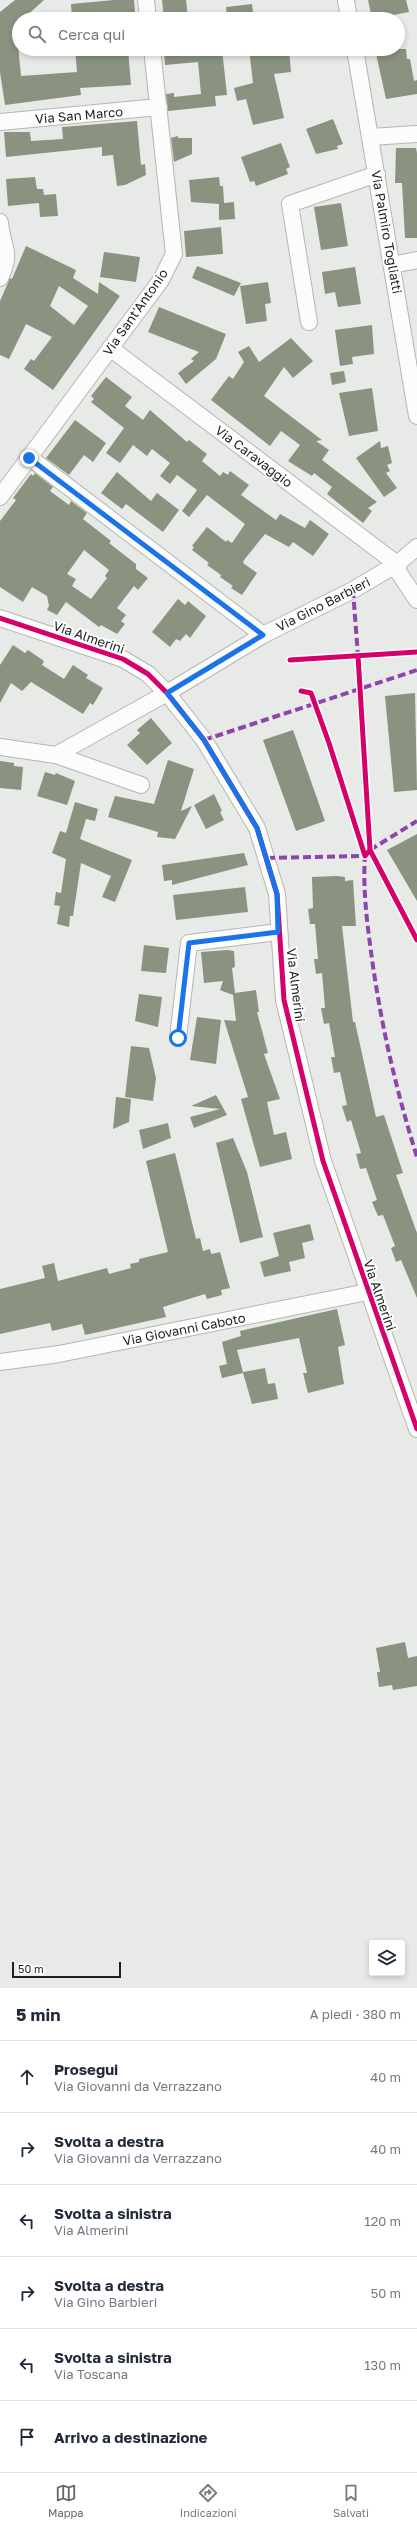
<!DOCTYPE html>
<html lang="it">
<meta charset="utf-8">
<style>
body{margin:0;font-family:"Golos Text",sans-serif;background:#f6f6f7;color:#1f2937}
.controls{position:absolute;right:12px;bottom:12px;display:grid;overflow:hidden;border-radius:4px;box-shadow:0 2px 6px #0003}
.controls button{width:36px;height:36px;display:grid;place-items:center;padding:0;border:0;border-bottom:1px solid #e0e1e3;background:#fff;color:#1f2937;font:20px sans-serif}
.scale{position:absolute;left:12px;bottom:10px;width:109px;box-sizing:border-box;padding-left:4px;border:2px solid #1f201e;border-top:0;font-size:11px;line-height:14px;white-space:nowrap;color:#1f201e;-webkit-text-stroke:3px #fff;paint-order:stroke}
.stop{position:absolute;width:12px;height:12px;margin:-9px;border:3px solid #1a73e8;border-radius:50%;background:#fff}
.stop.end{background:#1a73e8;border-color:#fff;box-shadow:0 1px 4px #0008}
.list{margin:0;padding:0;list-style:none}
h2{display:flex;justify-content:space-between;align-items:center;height:52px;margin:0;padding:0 16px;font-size:17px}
h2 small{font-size:13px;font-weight:400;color:#747a83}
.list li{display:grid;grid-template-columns:26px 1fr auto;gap:12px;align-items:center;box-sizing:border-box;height:72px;padding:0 16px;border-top:1px solid #e0e1e3}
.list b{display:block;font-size:15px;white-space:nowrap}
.list p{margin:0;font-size:13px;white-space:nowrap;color:#747a83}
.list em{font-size:13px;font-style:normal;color:#747a83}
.icon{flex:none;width:22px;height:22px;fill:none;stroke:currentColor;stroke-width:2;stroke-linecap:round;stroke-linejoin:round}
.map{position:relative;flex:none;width:417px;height:1988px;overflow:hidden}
.search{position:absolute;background:#fff;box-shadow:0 2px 6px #0003;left:12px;right:12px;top:12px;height:44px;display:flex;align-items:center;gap:10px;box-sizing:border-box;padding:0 14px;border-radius:22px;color:#747a83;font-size:15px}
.sheet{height:484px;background:#fff}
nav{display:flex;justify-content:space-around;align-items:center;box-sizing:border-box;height:56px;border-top:1px solid #e0e1e3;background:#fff;font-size:11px;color:#747a83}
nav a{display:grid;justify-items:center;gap:2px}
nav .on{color:#656764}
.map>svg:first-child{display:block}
.building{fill:#8a9380;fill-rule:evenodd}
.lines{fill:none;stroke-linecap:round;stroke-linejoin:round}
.minor-casing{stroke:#b4b6b4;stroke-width:18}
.minor{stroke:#fcfcfb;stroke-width:16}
.quiet{stroke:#8e44ad;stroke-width:4;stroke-dasharray:8 4;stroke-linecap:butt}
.cycleway-casing{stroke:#fff;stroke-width:8}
.cycleway{stroke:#d6006c;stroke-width:5}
.route{stroke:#1a73e8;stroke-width:5}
.labels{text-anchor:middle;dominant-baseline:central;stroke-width:4;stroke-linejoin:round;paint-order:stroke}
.street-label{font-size:13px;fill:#1f201e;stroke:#fff}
</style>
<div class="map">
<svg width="417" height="1988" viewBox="0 0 417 1988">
<rect width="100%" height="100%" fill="#e8eae7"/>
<path class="building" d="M15 0H44L23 19H19L17 34 21 76 77 72 75 49H128L131 85 80 88 81 95 5 105 0 72V12Z
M114 0H134L135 12 72 17 71 4Z
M162 0H186L188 18 164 19Z
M368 0H406L409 12 372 19Z
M252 4 254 19H227L226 7Z
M196 49H222L227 95 215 96 216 106 168 111 166 94 174 93V97L201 94 198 62 165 65 164 52Z
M249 49H289L291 72 274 74 284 118 253 125 246 99 237 101 234 88 253 83Z
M375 49H406L407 59H410L414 81 417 80V94L386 99Z
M333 119 343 144 337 146 338 149 316 154 306 129Z
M137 121 141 165 145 164 146 175 125 185 117 186 113 155 102 156V147L6 157 4 132H30L31 141 63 139 62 127Z
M178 136V138H192V154L174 162 171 138Z
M281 143 290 167 286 169 288 174 256 186 254 181 250 182 241 157Z
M396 148H416L417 153V238H405L402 183H395Z
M35 177 37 189H43L44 195 56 194 58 216 40 217 39 203 8 206 6 179Z
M219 177 220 186H223L224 203 234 202 235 219 219 220V204L191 202 189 180Z
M341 203 348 246 321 250 314 207Z
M221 227 223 254 186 257 184 231Z
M26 246 76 270 73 278 98 294 99 282 120 296 53 390 24 369 31 359 34 361 52 337 26 324 9 359 0 355V301L10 278 12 279ZM59 286 88 306 74 325 50 306Z
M104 252 140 257 136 282 100 277Z
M197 266 241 283 234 296 192 278Z
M355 267 361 304 338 307 335 292 325 294 322 272Z
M268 282 271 303 265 304 267 321 246 324 240 286Z
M159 307 226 334 216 359 186 384 178 373 194 361 191 359 199 352 148 332Z
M372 325 374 354 352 357 353 364 340 366 335 330Z
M291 338 313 361 293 378 284 367 264 396 322 440 316 441 329 450 322 460 377 502 368 508 372 511 363 523 327 494 332 487 314 473 312 476 288 461 300 445 281 431 270 446 211 400 229 376 233 379 244 362 238 352 249 346 259 362Z
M344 371 346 382 332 385 330 373Z
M106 377 132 397 125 406 143 420 150 410 187 442 189 440 207 454 202 461 220 476 223 472 228 475 230 471 249 485 241 495 276 520 280 514 305 528 310 520 329 534 313 556 293 542 289 547 265 534 244 560 243 563 257 573 242 595 231 588 233 586 220 577 221 575 207 565 209 563 192 550 194 547 192 546 207 527 226 542 227 540 232 543 245 524 207 495 189 517 182 511 197 490 177 475 170 484 160 476 170 463 152 449 147 456 133 445 120 463 106 453 124 428 91 402 94 399 91 396Z
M372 388 378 431 349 436 339 393Z
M75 420 106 443 93 462 84 455 69 475 46 458Z
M380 441 381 448 388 446 392 463 387 465 390 471 386 473 397 488 384 497 356 458Z
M117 472 151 501 157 493 179 510 163 532 126 504 122 509 101 493Z
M35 473 53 487 50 491 69 505 71 501 87 513 83 519 111 541 109 543 136 564V569L148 578 138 590 134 586 117 608 126 615 121 621 125 624 117 634 101 625 99 627 66 602 57 615 47 610 49 606 47 596 32 587 23 602 0 587V521L16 500 13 498 31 474 33 476ZM84 550 109 570 105 576 107 578 91 599 72 586 76 579 67 574Z
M178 599 185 605 188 601 206 616 190 638 186 634 180 641 176 639 170 647 152 632Z
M13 645 25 653 28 650 44 661 42 665 64 679 73 665 88 675 86 678 103 688 93 705 90 703 83 714 31 682 22 691 11 683 0 703V665Z
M415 693 417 790 394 792 385 696Z
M151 718 172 743 147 765 127 745 140 733 137 730Z
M293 730 325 821 296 831 263 740Z
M168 760 194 769 181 811 192 806 175 839 157 837 158 832 108 817 115 796 154 804Z
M0 761 14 763V766L23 767 21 790 0 788Z
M45 772 55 775 56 773 75 781 67 805 37 796Z
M214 794 222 811 220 812 224 820 206 829 194 805Z
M75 802 98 809 95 821 86 819 80 839 132 860 115 902 102 897 111 876 81 863 73 916H70L69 927 57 924 60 906 54 905 56 892 61 893 66 859 52 853 60 831 66 833Z
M417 834V901L387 850Z
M244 853 248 865 172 885V880L164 881 162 865Z
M337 876 345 877V881L353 880 356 926H342L353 1022H355L376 1117 384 1115 403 1173 396 1175 417 1233V1298L401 1260 396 1262 391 1248 395 1246 383 1215 378 1216 372 1202 377 1200 366 1168 360 1169 356 1154 361 1153 351 1120 347 1122 342 1106 347 1105 340 1072 334 1073 331 1057H335L329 1023 324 1024 321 1008H325L322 973 316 974 314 959H318L315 924H310L308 909 313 908 312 877Z
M245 887 248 912 176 920 173 895Z
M144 945 169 948 166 973 141 971Z
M227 950 234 951 235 967 232 968 235 993 256 990 259 1012H257L268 1053 264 1054 280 1099 267 1102 274 1135 286 1132 292 1159 260 1167 241 1099 248 1097 224 1020 236 1021 233 995 220 990 223 981 204 983 201 952Z
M139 994 162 997 158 1027 135 1021Z
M197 1017 221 1020 216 1064 190 1060Z
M131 1046 149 1048 156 1078 153 1101 125 1097Z
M216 1095 227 1115 194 1128 190 1117 220 1109 191 1106Z
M116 1097 131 1099 129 1122 113 1129Z
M168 1123 171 1138 143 1149 139 1130Z
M233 1138 247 1172 263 1237 240 1243 216 1143Z
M175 1153 196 1239 200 1238 203 1251 210 1249 211 1254 220 1252 230 1288 221 1290 222 1295 207 1299 205 1294 163 1307 166 1317 85 1335 82 1324 52 1331 50 1323 0 1334V1289L45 1278 42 1266 54 1263 58 1281 107 1268 109 1274 131 1268 130 1264 139 1262V1259L168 1252 146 1161Z
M310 1224 314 1240 302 1243 305 1258 289 1262 291 1271 264 1277 260 1262 279 1256 273 1233Z
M337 1309 345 1345 338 1347 344 1384 308 1393 303 1373H307L299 1338 237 1350 243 1372 265 1368 268 1384 275 1383 278 1399 252 1404 243 1373 222 1378 219 1366 227 1364 222 1342 241 1336 240 1331Z
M405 1642 408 1658 417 1656V1686L393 1690 392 1685 379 1687 377 1672H380L376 1648Z"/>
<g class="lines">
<g class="minor-casing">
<path id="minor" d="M146 0 148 19
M346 0 349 19
M355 49 417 416
M0 122 159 107
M370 137 417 134
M0 222C2 248 13 251 0 278
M392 265 417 260
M309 322 290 204 377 174
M110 348 397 564
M29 457 263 635
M0 497 161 280 174 254 152 49
M397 564 399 573 417 600
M0 618 123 659 148 674 167 693 204 740 257 828 277 894 284 1000 323 1161 417 1429
M0 747 56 755 167 693 263 635 353 590 397 564 417 547
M56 755 141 785
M178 1038 189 943 278 932
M0 1362 59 1354 367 1292"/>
</g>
<use href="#minor" class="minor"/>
<path class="quiet" d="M353 590 358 656
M204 740 417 670
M370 850 417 821
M267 858 365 856C363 885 366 915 370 944 379 1016 395 1087 417 1157"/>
<g class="cycleway-casing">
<path id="cycleway" d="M0 618 123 659 148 674 167 693 204 740 257 828 277 894 284 1000 323 1161 417 1429
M290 660 417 652
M301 691 311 693 329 743 365 856 370 850 358 656
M370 850 417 940"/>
</g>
<use href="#cycleway" class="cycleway"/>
</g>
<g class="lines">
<path class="route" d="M29 458 263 635 167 693 204 740 257 828 277 894 278 932 189 943 178 1038"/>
</g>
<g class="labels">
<g class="street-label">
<text transform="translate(79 115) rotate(-5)">Via San Marco</text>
<text transform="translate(387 232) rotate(80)">Via Palmiro Togliatti</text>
<text transform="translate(135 312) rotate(-55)">Via Sant'Antonio</text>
<text transform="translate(254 456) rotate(37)">Via Caravaggio</text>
<text transform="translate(323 604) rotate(-27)">Via Gino Barbieri</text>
<text transform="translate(89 637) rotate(19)">Via Almerini</text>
<text transform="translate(296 985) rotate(83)">Via Almerini</text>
<text transform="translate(380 1295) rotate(71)">Via Almerini</text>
<text transform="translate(184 1329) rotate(-11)">Via Giovanni Caboto</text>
</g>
</g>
</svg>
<div class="controls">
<button><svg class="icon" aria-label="layers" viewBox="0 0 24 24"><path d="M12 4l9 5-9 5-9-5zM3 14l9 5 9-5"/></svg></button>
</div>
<div class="scale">50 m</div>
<div class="stop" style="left:178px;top:1038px"></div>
<div class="stop end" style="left:29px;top:458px"></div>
<div class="search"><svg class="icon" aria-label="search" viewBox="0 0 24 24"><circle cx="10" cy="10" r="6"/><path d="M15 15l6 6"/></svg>Cerca qui</div>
</div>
<section class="sheet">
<h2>5 min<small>A piedi · 380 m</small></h2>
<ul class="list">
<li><svg class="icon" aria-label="ahead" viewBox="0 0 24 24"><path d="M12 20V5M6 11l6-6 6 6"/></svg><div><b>Prosegui</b><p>Via Giovanni da Verrazzano</p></div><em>40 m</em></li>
<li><svg class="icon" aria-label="right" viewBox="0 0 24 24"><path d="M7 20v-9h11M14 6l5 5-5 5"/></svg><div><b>Svolta a destra</b><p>Via Giovanni da Verrazzano</p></div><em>40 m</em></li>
<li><svg class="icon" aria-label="left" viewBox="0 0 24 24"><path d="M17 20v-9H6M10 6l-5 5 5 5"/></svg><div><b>Svolta a sinistra</b><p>Via Almerini</p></div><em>120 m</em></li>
<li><svg class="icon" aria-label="right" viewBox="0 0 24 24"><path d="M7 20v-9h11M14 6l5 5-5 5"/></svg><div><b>Svolta a destra</b><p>Via Gino Barbieri</p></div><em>50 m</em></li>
<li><svg class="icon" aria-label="left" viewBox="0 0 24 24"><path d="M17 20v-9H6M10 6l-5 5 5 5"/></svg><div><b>Svolta a sinistra</b><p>Via Toscana</p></div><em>130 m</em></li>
<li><svg class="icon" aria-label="arrive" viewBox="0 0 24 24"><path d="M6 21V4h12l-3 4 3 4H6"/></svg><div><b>Arrivo a destinazione</b></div></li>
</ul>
</section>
<nav>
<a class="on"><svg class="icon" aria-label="map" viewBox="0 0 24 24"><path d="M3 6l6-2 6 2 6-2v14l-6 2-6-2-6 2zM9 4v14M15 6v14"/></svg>Mappa</a>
<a><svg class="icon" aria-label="directions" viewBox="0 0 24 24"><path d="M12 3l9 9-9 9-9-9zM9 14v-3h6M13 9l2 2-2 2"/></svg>Indicazioni</a>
<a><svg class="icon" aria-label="saved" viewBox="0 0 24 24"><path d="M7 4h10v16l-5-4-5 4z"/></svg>Salvati</a>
</nav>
